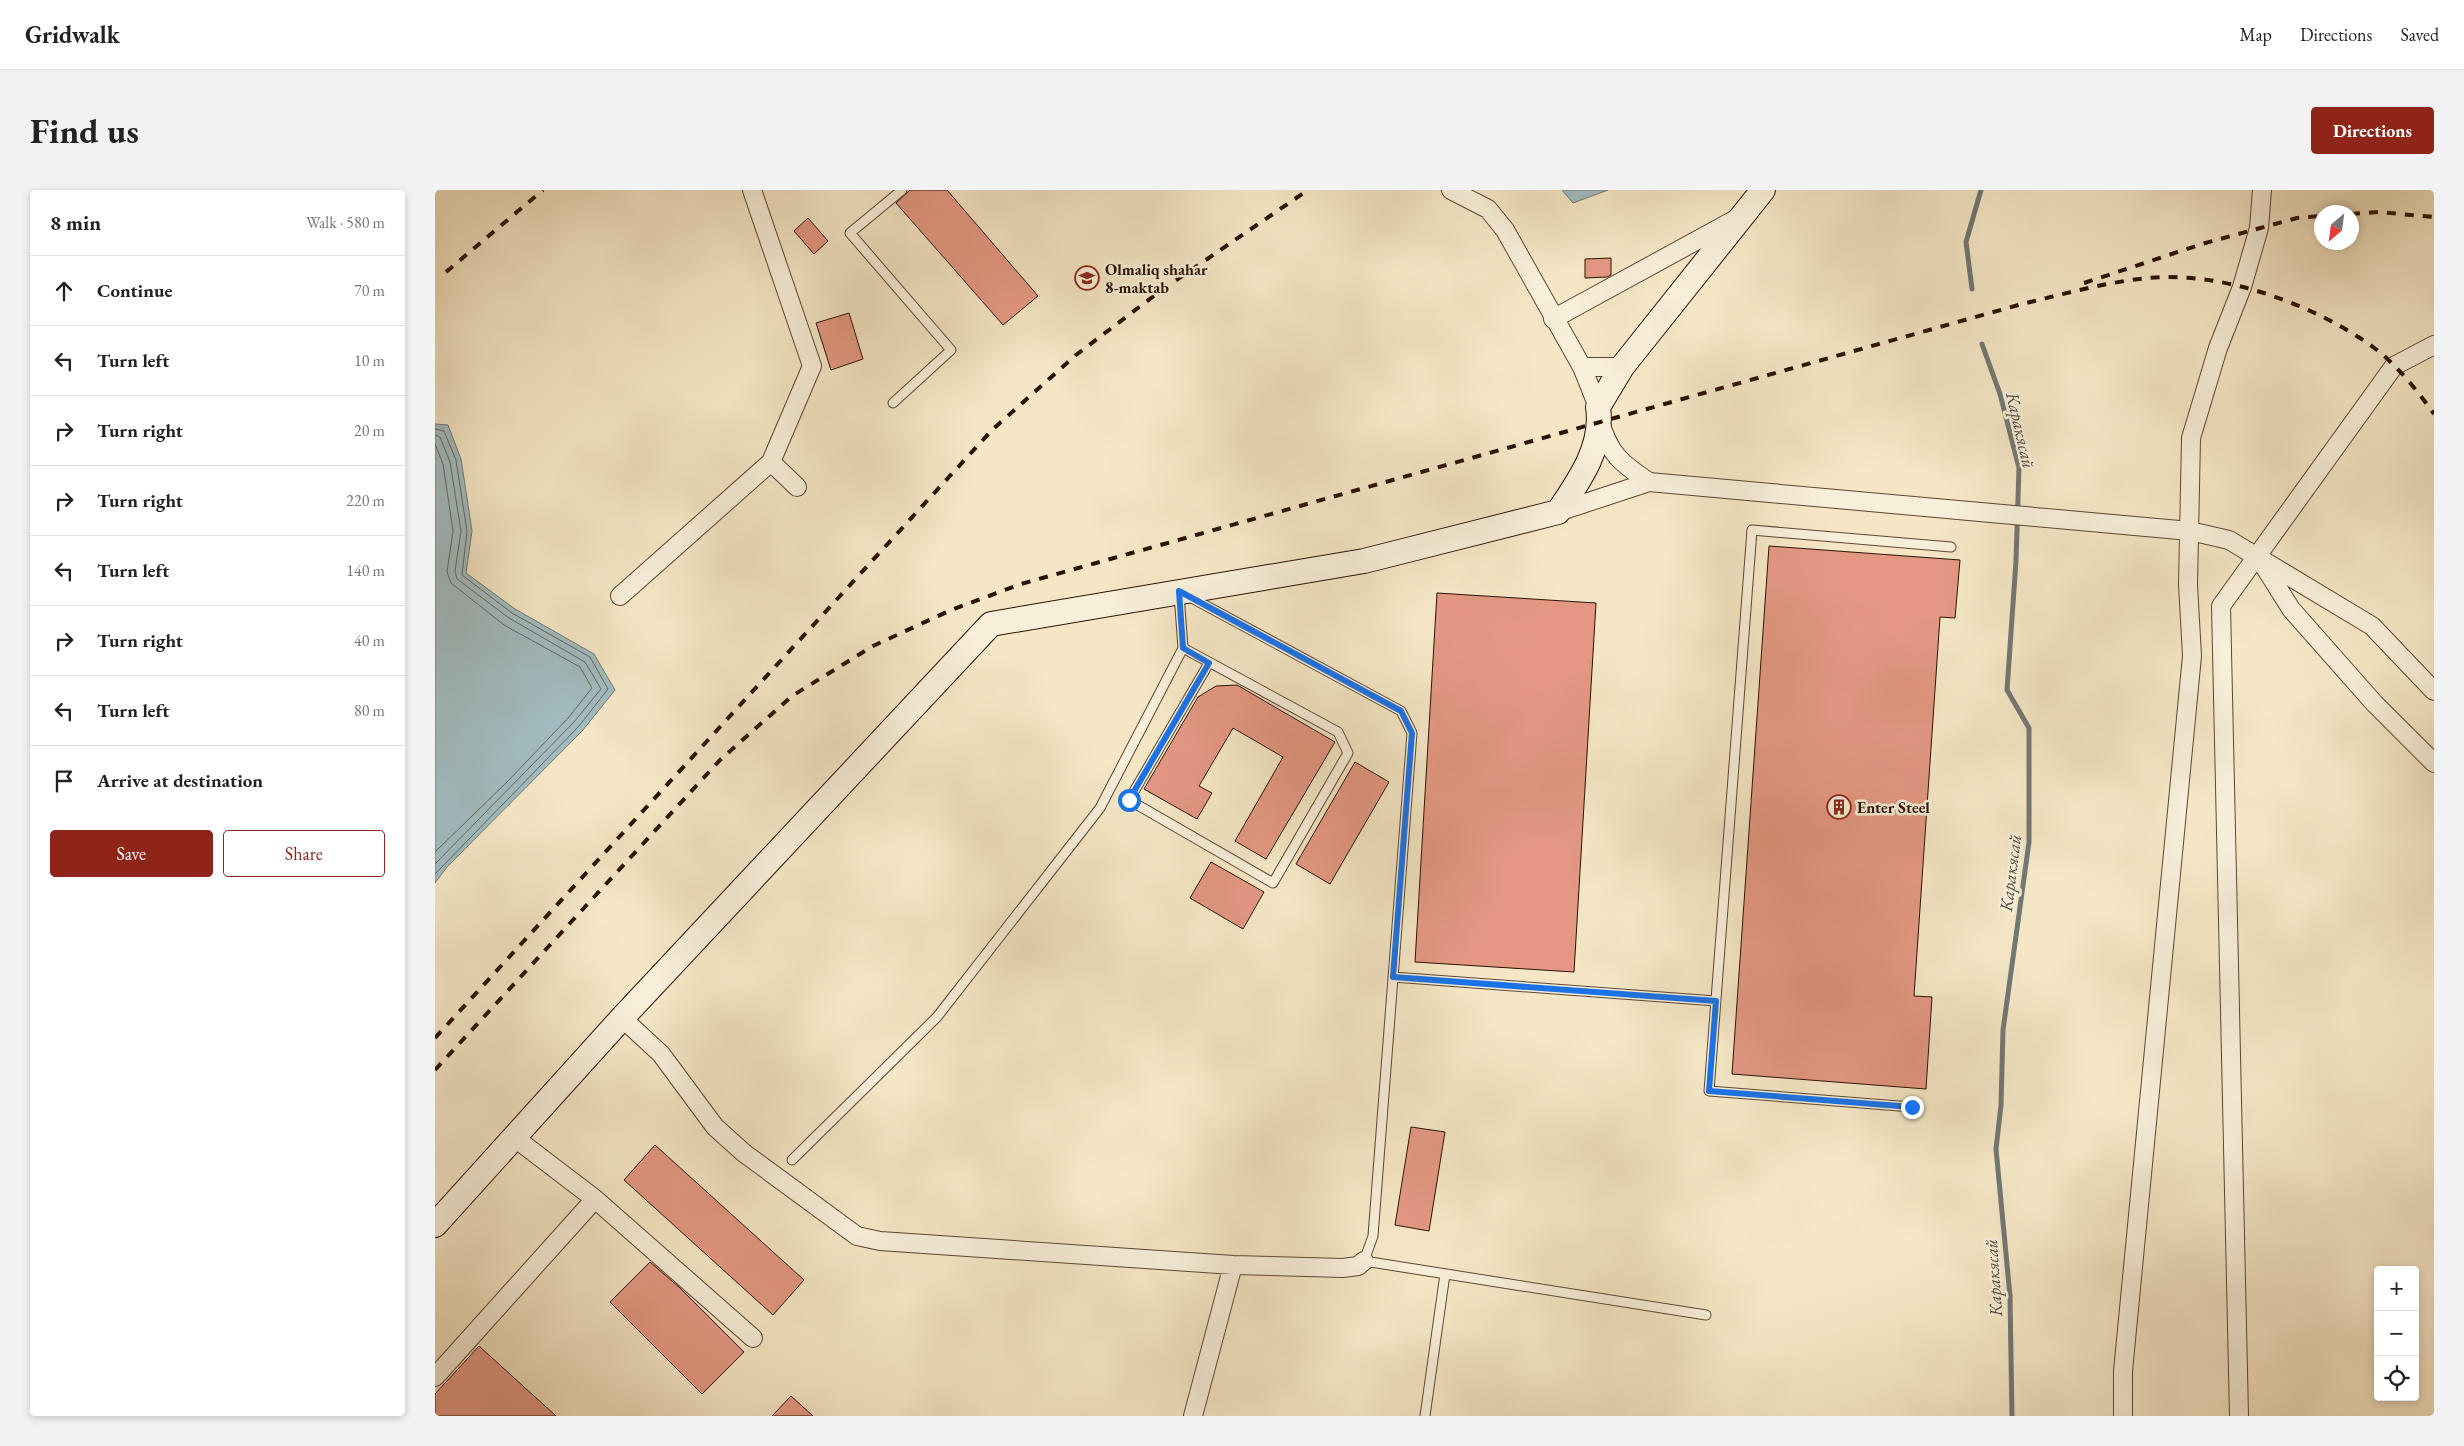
<!DOCTYPE html>
<meta charset="utf-8">
<style>
body{margin:0;font-family:"EB Garamond",serif;background:#f2f2f2;color:#222}
.controls{position:absolute;right:15px;bottom:15px;display:grid;overflow:hidden;border-radius:5px;box-shadow:0 2px 8px #0003}
.controls button{width:45px;height:45px;display:grid;place-items:center;padding:0;border:0;border-bottom:1px solid #e0e0e0;background:#fff;color:#222;font:25px sans-serif}
.compass{position:absolute;left:1879px;top:15px;width:45px;height:45px;border-radius:50%;background:#fff;box-shadow:0 2px 8px #0003;rotate:209deg}
.stop{position:absolute;width:15px;height:15px;margin:-11px;border:4px solid #1a73e8;border-radius:50%;background:#fff}
.stop.end{background:#1a73e8;border-color:#fff;box-shadow:0 1px 5px #0008}
.list{margin:0;padding:0;list-style:none}
h2{display:flex;justify-content:space-between;align-items:center;height:65px;margin:0;padding:0 20px;font-size:21px}
h2 small{font-size:16px;font-weight:400;color:#767676}
.list li{display:grid;grid-template-columns:32px 1fr auto;gap:15px;align-items:center;box-sizing:border-box;height:70px;padding:0 20px;border-top:1px solid #e0e0e0}
.list b{display:block;font-size:19px;white-space:nowrap}
.list em{font-size:16px;font-style:normal;color:#767676}
.actions{display:flex;gap:10px;padding:15px 20px}
.actions a{flex:1;padding:11px 0;border:1px solid #8f2418;border-radius:5px;text-align:center;font-size:18px;color:#8f2418}
.actions .main{background:#8f2418;color:#fff}
.icon{flex:none;width:28px;height:28px;fill:none;stroke:currentColor;stroke-width:2;stroke-linecap:round;stroke-linejoin:round}
.map{position:relative;flex:none;width:1999px;height:1226px;overflow:hidden;border-radius:5px}
header{display:flex;align-items:center;gap:30px;box-sizing:border-box;height:70px;padding:0 25px;background:#fff;border-bottom:1px solid #e0e0e0}
header strong{font-size:24px}
nav{display:flex;gap:28px;margin-inline-start:auto;font-size:18px}
.intro{display:flex;align-items:center;justify-content:space-between;box-sizing:border-box;height:120px;padding:0 30px}
h1{margin:0;font-size:35px}
.button{padding:12px 22px;border-radius:5px;background:#8f2418;color:#fff;font-size:18px;font-weight:700}
main{display:flex;gap:30px;padding:0 30px}
aside{flex:1;background:#fff;border-radius:5px;box-shadow:0 2px 8px #0003}
.map>svg:first-child{display:block}
.water{fill:#a2bcc1;stroke:#727874}
.lines{fill:none;stroke-linecap:round;stroke-linejoin:round}
.shore{stroke:#666660;stroke-width:1}
.stream{stroke:#727874;stroke-width:5}
.building{fill:#e49884;stroke:#2b1100}
.lane-casing{stroke:#5e4632;stroke-width:11}
.street-casing{stroke:#5e4632;stroke-width:20}
.secondary-casing{stroke:#2b1100;stroke-width:26}
.lane{stroke:#f8efda;stroke-width:9}
.street{stroke:#f8efda;stroke-width:18}
.secondary{stroke:#f8efda;stroke-width:24}
.rail{stroke:#2b1100;stroke-width:4;stroke-dasharray:9 9;stroke-linecap:butt}
.route{stroke:#1a73e8;stroke-width:6}
.labels{text-anchor:middle;dominant-baseline:central;stroke-width:5;stroke-linejoin:round;paint-order:stroke}
.poi-label{font-size:16px;font-weight:bold;fill:#2b1100;stroke:#f8efda;text-anchor:start}
.water-label{font-size:18px;font-style:italic;fill:#554d44;stroke:#f8efda}
</style>
<header>
<strong>Gridwalk</strong>
<nav><a>Map</a><a>Directions</a><a>Saved</a></nav>
</header>
<div class="intro"><h1>Find us</h1><a class="button">Directions</a></div>
<main>
<aside>
<h2>8 min<small>Walk · 580 m</small></h2>
<ul class="list">
<li><svg class="icon" aria-label="ahead" viewBox="0 0 24 24"><path d="M12 20V5M6 11l6-6 6 6"/></svg><div><b>Continue</b></div><em>70 m</em></li>
<li><svg class="icon" aria-label="left" viewBox="0 0 24 24"><path d="M17 20v-9H6M10 6l-5 5 5 5"/></svg><div><b>Turn left</b></div><em>10 m</em></li>
<li><svg class="icon" aria-label="right" viewBox="0 0 24 24"><path d="M7 20v-9h11M14 6l5 5-5 5"/></svg><div><b>Turn right</b></div><em>20 m</em></li>
<li><svg class="icon" aria-label="right" viewBox="0 0 24 24"><path d="M7 20v-9h11M14 6l5 5-5 5"/></svg><div><b>Turn right</b></div><em>220 m</em></li>
<li><svg class="icon" aria-label="left" viewBox="0 0 24 24"><path d="M17 20v-9H6M10 6l-5 5 5 5"/></svg><div><b>Turn left</b></div><em>140 m</em></li>
<li><svg class="icon" aria-label="right" viewBox="0 0 24 24"><path d="M7 20v-9h11M14 6l5 5-5 5"/></svg><div><b>Turn right</b></div><em>40 m</em></li>
<li><svg class="icon" aria-label="left" viewBox="0 0 24 24"><path d="M17 20v-9H6M10 6l-5 5 5 5"/></svg><div><b>Turn left</b></div><em>80 m</em></li>
<li><svg class="icon" aria-label="arrive" viewBox="0 0 24 24"><path d="M6 21V4h12l-3 4 3 4H6"/></svg><div><b>Arrive at destination</b></div></li>
</ul>
<div class="actions"><a class="main">Save</a><a>Share</a></div>
</aside>
<div class="map">
<svg width="1999" height="1226" viewBox="0 0 1999 1226">
<rect width="100%" height="100%" fill="#f5e7c6"/>
<filter id="stains"><feTurbulence type="fractalNoise" baseFrequency=".004" numOctaves="4"/><feColorMatrix values="0 0 0 0 .2 0 0 0 0 .09 0 0 0 0 .02 0 0 0 .5 -.17"/></filter>
<radialGradient id="worn" r=".72"><stop offset=".6" stop-color="#630" stop-opacity="0"/><stop offset="1" stop-color="#630" stop-opacity=".3"/></radialGradient>
<path class="water" d="M1127 0H1173L1138 13Z
M0 234 13 235 26 269 37 341 31 383 80 419 159 464 180 500 148 540 12 677 0 693Z"/>
<g class="lines">
<path class="shore" d="M0 239 9 241 21 270 32 341 27 385 77 423 155 467 173 499 144 536 0 684
M0 245 5 247 15 272 26 341 20 381 22 389 74 428 150 472 166 499 139 532 0 674
M0 254 8 274 18 341 12 382 16 393 69 435 145 477 157 498 134 527 73 591 0 662"/>
<path class="stream" d="M1537 99 1531 52 1546 0
M1547 154 1565 204 1584 278 1581 371 1572 500 1594 538V652L1568 840 1566 915 1561 959 1575 1106 1577 1226"/>
</g>
<path class="building" d="M475 0H512L603 106 568 135 461 13Z
M373 28 393 51 379 64 359 41Z
M1176 68V85L1172 87 1150 88V69Z
M414 123 428 169 396 180 381 133Z
M1334 356 1525 370 1520 428 1505 427 1479 806 1497 807 1491 899 1297 884Z
M1002 403 1161 413 1139 782 980 772Z
M802 495 900 552 831 669 800 651 848 567 798 538 764 596 777 603 762 629 709 599 763 507 781 496Z
M920 572 954 592 895 694 861 674Z
M776 672 829 702 808 739 755 708Z
M976 937 1010 942 994 1041 960 1035Z
M220 955 369 1090 338 1125 189 990Z
M215 1072 245 1098 309 1162 267 1204 175 1112Z
M44 1156 121 1226H0V1204Z
M356 1206 378 1226H337Z"/>
<g class="lines">
<g class="lane-casing">
<path id="lane" d="M458 213 516 160 415 43 467 0
M753 406 966 521 977 543 938 1046 929 1071 1271 1125
M748 458 903 542 913 563 838 693 694 610 774 473
M958 787 1281 811
M1477 917 1274 901 1317 340 1516 357
M357 970 502 827 665 618 748 458 744 404
M990 1226 1010 1084"/>
</g>
<g class="street-casing">
<path id="street" d="M1016 0 1053 19 1070 40 1147 177 1163 217
M1118 129 1301 29
M1147 177H1187
M1165 232C1175 265 1186 273 1214 292
M336 272 362 297
M1123 322 1214 292 1755 341 1794 350 1937 436 1999 501
M1824 368 1856 419 1939 513 1999 573
M185 406 336 272 377 176 317 0
M187 828 226 864 280 937 309 963 422 1046 445 1051 798 1075 908 1078 923 1076 929 1071
M80 948 160 1009 318 1148
M0 1187 160 1009
M758 1226 798 1075
M1688 1226V1181L1757 466 1753 395 1756 248 1783 158 1807 97 1824 38 1827 0
M1804 1226 1786 416 1959 176 1999 155"/>
</g>
<g class="secondary-casing">
<path id="secondary" d="M0 1035 187 828 556 434 929 371 1123 322C1144 291 1169 256 1163 217L1187 177 1328 0"/>
</g>
<use href="#lane" class="lane"/>
<use href="#street" class="street"/>
<use href="#secondary" class="secondary"/>
<path class="rail" d="M1916 24 1943 22 1999 27
M11 82 108 0
M1649 93 1767 54 1862 28 1886 26
M0 848 557 240 641 165 724 102 873 0
M0 880 285 570 357 506 438 456 516 420 586 394 1587 114C1629 104 1671 92 1713 88 1788 81 1878 114 1938 157 1962 175 1982 200 1999 224"/>
</g>
<g class="lines">
<path class="route" d="M694 610 774 473 748 458 744 401 966 521 977 543 958 787 1281 811 1274 901 1477 917"/>
</g>
<defs>
<g id="school-ring" transform="scale(1.25)"><circle r="9.5" fill="#f8efda" stroke="#8f2418" stroke-width="1.5"/><path d="M0-5L7-2L0 1L-7-2ZM-4 1L0 2.5L4 1V4Q0 6-4 4Z" fill="#8f2418"/></g>
<g id="building-ring" transform="scale(1.25)"><circle r="9.5" fill="#f8efda" stroke="#8f2418" stroke-width="1.5"/><path d="M-4-6H4V6H1V3H-1V6H-4ZM-2.5-4.3h1.7v1.8h-1.7ZM.8-4.3h1.7v1.8H.8ZM-2.5-1h1.7V.8h-1.7ZM.8-1h1.7V.8H.8Z" fill="#8f2418"/></g>
</defs>
<g fill-rule="evenodd">
<use href="#school-ring" x="652" y="88"/>
<use href="#building-ring" x="1404" y="617"/>
</g>
<g class="labels">
<g class="poi-label">
<text x="670" y="79">Olmaliq shahar<tspan x="670" dy="18">8-maktab</tspan></text>
<text x="1422" y="617">Enter Steel</text>
</g>
<g class="water-label">
<text transform="translate(1586 240) rotate(77)">Каракясай</text>
<text transform="translate(1575 683) rotate(-83)">Каракясай</text>
<text transform="translate(1558 1088) rotate(-94)">Каракясай</text>
</g>
</g>
<rect width="100%" height="100%" filter="url(#stains)"/>
<rect width="100%" height="100%" fill="url(#worn)"/>
</svg>
<div class="controls">
<button>+</button>
<button>−</button>
<button><svg class="icon" aria-label="locate" viewBox="0 0 24 24"><circle cx="12" cy="12" r="6"/><path d="M12 2v4M12 18v4M2 12h4M18 12h4"/></svg></button>
</div>
<svg class="compass" viewBox="-18 -18 36 36"><path d="M0-13l5 13h-10z" fill="#e53935"/><path d="M0 13l5-13h-10z" fill="#767676"/></svg>
<div class="stop" style="left:694px;top:610px"></div>
<div class="stop end" style="left:1477px;top:917px"></div>
</div>
</main>
